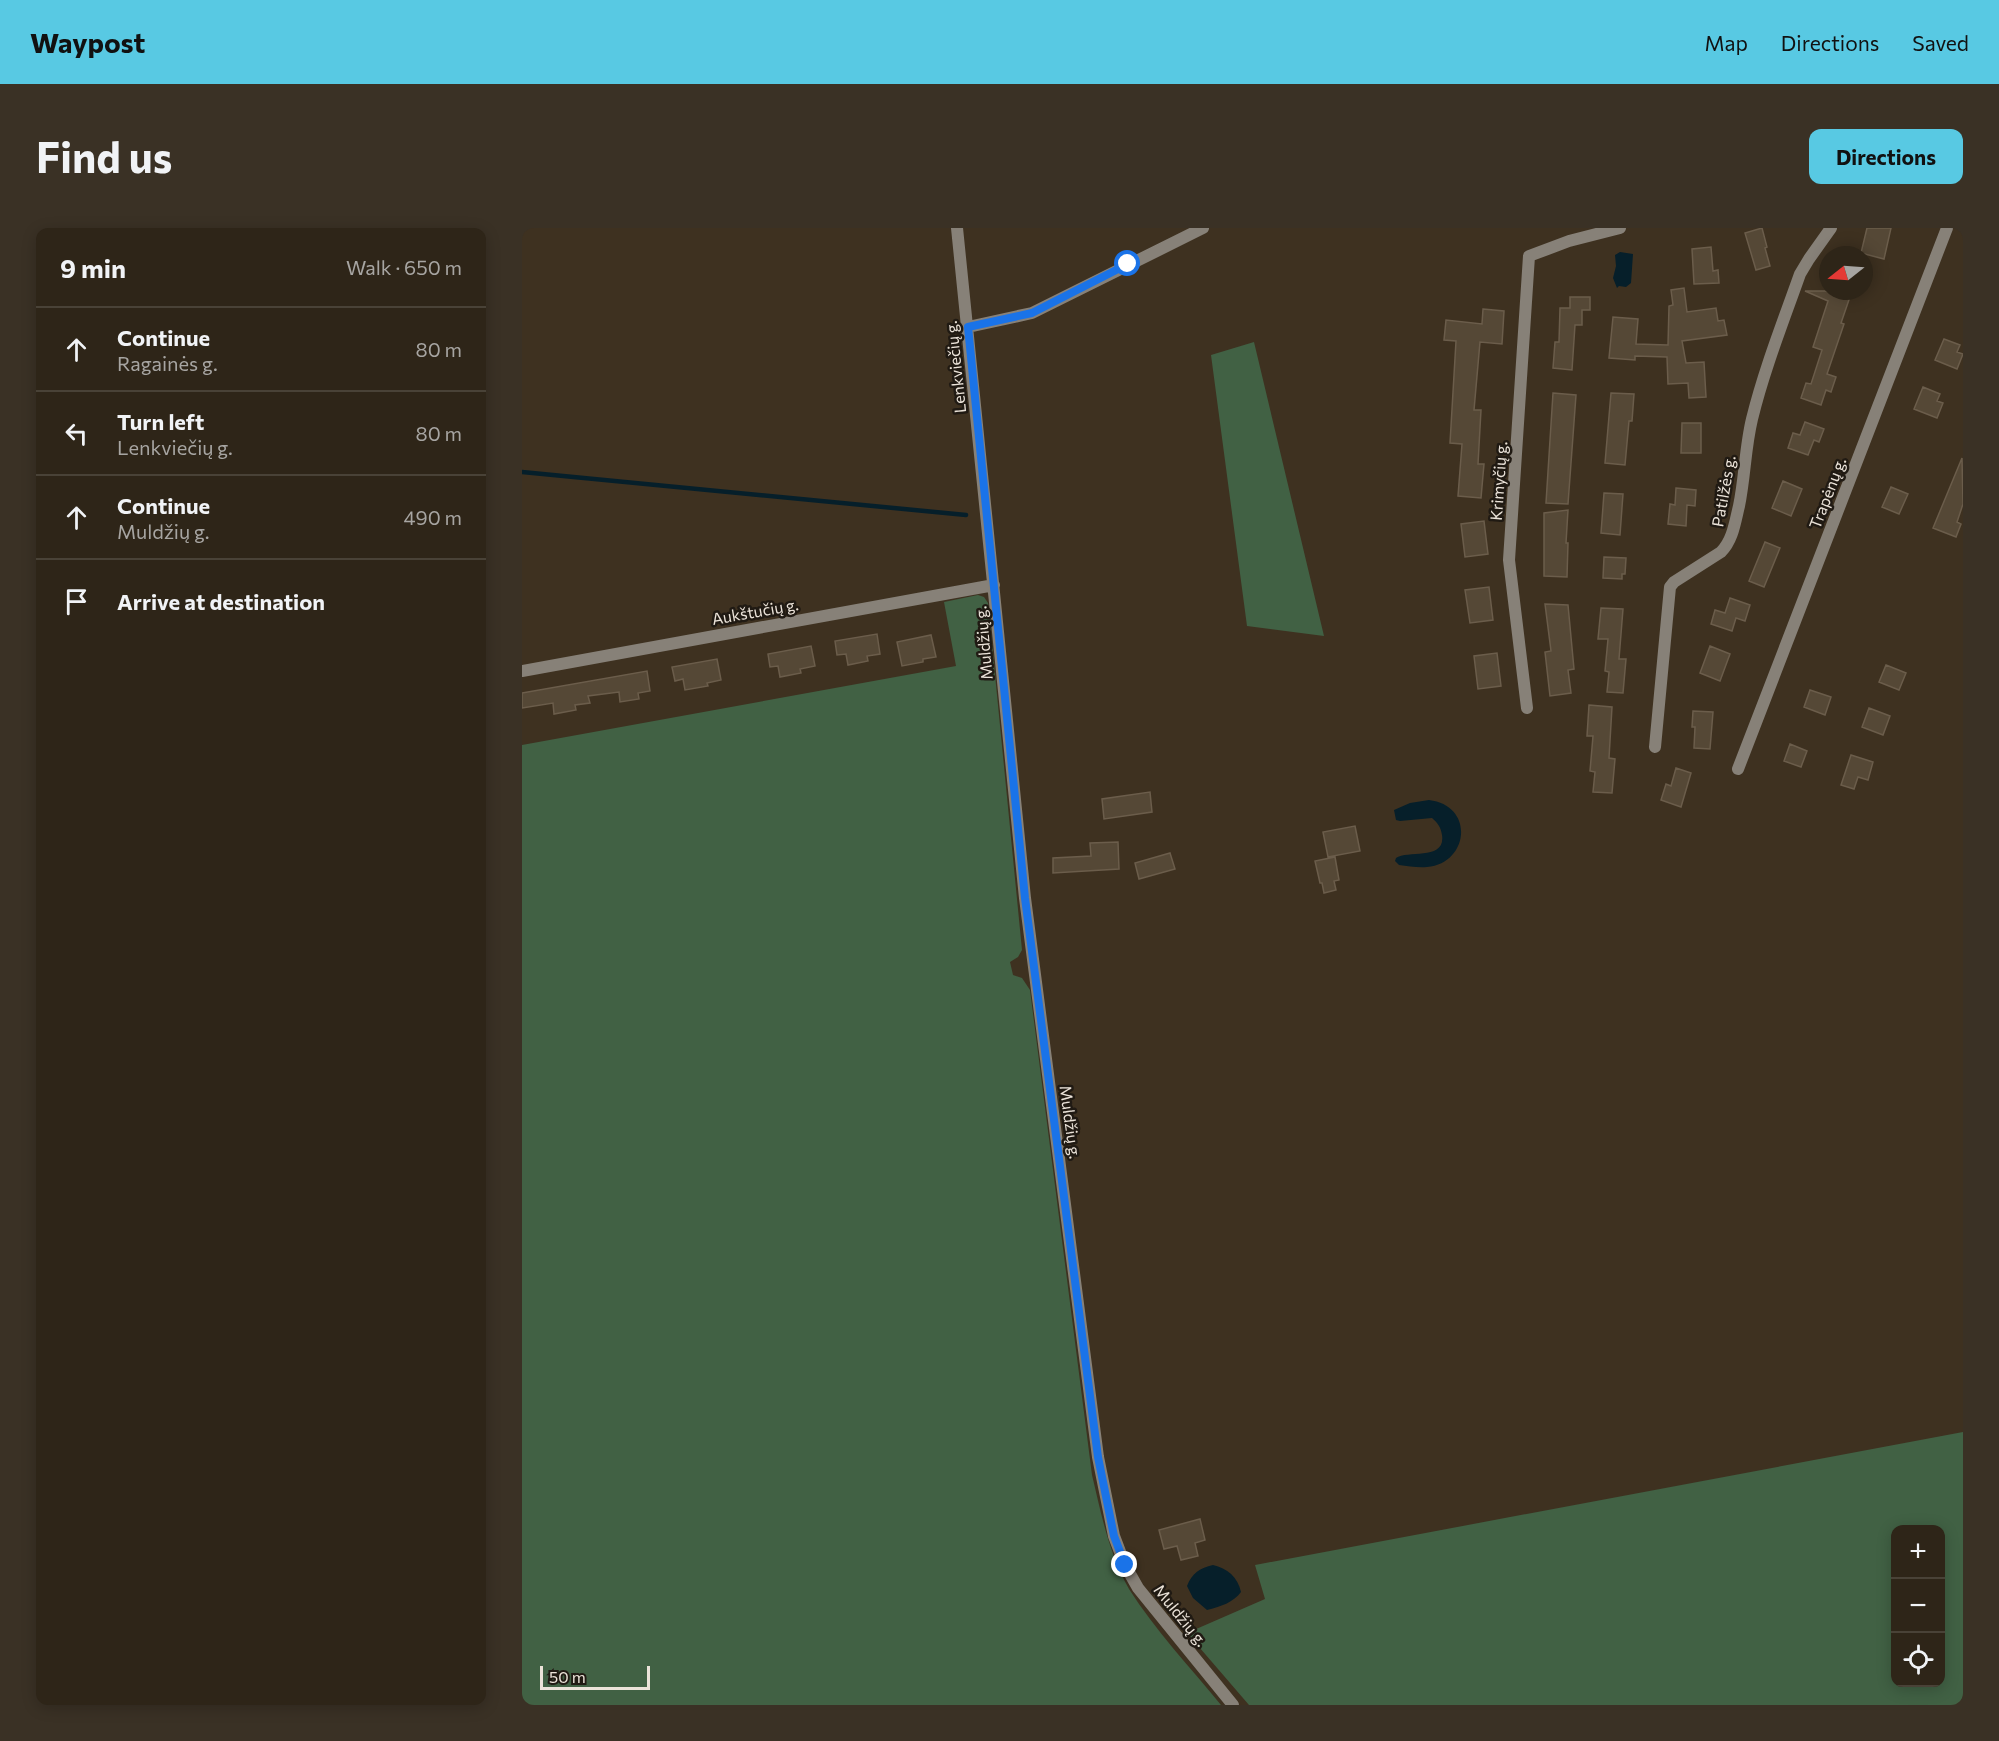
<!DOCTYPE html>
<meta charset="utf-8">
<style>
body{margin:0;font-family:Commissioner,sans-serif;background:#3a3125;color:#f1f3f6}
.controls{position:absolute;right:18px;bottom:18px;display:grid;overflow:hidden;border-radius:12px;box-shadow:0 3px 15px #0003}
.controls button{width:54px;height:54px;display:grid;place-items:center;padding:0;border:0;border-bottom:2px solid #494237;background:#2e2518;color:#f1f3f6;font:30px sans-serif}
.compass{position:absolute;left:1297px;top:18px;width:54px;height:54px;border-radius:50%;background:#2e2518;box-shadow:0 3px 15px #0003;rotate:253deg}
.scale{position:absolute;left:18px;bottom:15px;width:110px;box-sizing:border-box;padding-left:6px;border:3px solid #ebe3d9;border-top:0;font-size:16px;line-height:21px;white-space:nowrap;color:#ebe3d9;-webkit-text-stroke:4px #201a13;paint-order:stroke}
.stop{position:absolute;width:18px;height:18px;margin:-14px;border:4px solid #1a73e8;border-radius:50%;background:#fff}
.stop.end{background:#1a73e8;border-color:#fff;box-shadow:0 2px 6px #0008}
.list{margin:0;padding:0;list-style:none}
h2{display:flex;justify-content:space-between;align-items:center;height:78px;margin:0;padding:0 24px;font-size:26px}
h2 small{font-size:20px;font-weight:400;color:#a7a5a2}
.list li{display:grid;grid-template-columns:39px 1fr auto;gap:18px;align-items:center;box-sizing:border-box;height:84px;padding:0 24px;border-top:2px solid #494237}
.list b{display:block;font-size:22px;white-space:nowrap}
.list p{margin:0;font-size:20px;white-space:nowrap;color:#a7a5a2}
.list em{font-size:20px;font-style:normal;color:#a7a5a2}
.icon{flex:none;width:33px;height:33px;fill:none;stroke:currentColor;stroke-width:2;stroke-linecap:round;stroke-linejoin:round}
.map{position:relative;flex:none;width:1441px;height:1477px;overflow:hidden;border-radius:12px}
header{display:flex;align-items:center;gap:36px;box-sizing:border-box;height:84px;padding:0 30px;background:#58c9e3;color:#111}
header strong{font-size:28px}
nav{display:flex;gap:33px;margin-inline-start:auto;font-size:21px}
.intro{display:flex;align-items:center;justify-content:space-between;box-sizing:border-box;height:144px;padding:0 36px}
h1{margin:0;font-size:42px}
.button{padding:15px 27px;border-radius:12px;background:#58c9e3;color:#111;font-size:21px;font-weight:700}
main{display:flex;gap:36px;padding:0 36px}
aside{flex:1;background:#2e2518;border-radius:12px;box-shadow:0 3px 15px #0003}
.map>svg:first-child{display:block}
.green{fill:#416144;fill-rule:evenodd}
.water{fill:#061f2a}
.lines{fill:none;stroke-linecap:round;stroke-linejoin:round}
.stream{stroke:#061f2a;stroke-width:4.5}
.building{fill:#554836;stroke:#6b5d4b;stroke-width:1.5}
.street{stroke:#878178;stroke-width:12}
.route{stroke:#1a73e8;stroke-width:8}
.labels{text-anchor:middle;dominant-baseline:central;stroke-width:5;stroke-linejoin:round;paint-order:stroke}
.street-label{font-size:16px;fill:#ebe3d9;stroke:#201a13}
</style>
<header>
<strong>Waypost</strong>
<nav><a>Map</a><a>Directions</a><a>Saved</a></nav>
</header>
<div class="intro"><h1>Find us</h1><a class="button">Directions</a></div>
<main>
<aside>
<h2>9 min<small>Walk · 650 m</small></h2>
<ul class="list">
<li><svg class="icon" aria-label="ahead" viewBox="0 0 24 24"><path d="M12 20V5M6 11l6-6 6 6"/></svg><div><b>Continue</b><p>Ragainės g.</p></div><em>80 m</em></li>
<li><svg class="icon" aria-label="left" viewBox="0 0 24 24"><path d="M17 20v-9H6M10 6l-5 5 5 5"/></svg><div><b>Turn left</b><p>Lenkviečių g.</p></div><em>80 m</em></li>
<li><svg class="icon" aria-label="ahead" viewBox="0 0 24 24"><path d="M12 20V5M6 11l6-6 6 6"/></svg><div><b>Continue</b><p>Muldžių g.</p></div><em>490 m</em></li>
<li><svg class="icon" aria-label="arrive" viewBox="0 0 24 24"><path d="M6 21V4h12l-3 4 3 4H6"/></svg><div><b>Arrive at destination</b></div></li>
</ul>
</aside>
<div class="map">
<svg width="1441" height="1477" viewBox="0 0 1441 1477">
<rect width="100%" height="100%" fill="#3e3120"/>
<path class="green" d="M732 114 802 408 725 398 689 127Z
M456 367 462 369 466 375 500 722 496 729 488 734 491 747 500 750 508 762 570 1247C579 1285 587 1326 607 1361 633 1402 668 1439 699 1477H0V517L434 438 422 374Z
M1441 1204V1477H727L665 1405 743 1371 733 1337ZM1374 1302H1418V1454H1374Z"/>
<path class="water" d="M1098 24 1111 26 1109 55 1104 59 1097 58 1095 60 1091 50 1094 38 1093 27Z
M907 572C954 578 946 636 905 639 896 640 886 638 877 637L873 633 874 630C886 622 924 633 920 607 919 600 916 595 910 590L878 593 874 592 872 582 888 575Z
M691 1337C705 1340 716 1349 719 1364 712 1374 698 1379 685 1382L671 1370 665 1358C670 1345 678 1340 691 1337Z"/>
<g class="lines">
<path class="stream" d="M0 244 444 287"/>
</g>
<path class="building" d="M1240 0 1245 19 1243 20 1248 38 1234 42 1223 5Z
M1345 0H1369L1362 31 1339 25Z
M1189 19 1191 43 1196 42 1197 55 1172 56 1170 21Z
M1162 60 1165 84 1194 80 1196 93 1202 92 1205 107 1160 113 1164 135 1182 134 1184 169 1167 170 1166 155 1146 156 1145 129 1113 128V132L1087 130 1091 89 1116 91 1114 116 1146 117 1147 78 1151 77 1149 62Z
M1283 63H1330L1319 95 1322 96 1305 146 1314 149 1309 164 1304 162 1299 177 1279 170 1284 155 1289 156 1300 122 1291 119 1306 73Z
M1048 69H1068V82H1060V97H1053L1050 142 1031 140 1033 114H1037L1038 80H1048Z
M961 81 982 83 980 116 958 114 952 182H959L956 236H962L959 270 936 268 940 216 928 215 934 113 922 112 924 92 960 96Z
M1422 111 1438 117 1435 124 1441 126 1435 141 1413 132Z
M1401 159 1418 166 1415 173 1421 175 1415 190 1392 181Z
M1031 165 1054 167 1046 276 1024 275Z
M1089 165 1112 166 1110 193H1107L1103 237 1083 235Z
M1283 194 1302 201 1297 214 1292 212 1286 227 1266 220 1271 205 1278 207Z
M1160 195H1179V225H1159Z
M1440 230 1441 276 1435 294 1439 296 1434 309 1411 300Z
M1261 253 1280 261 1269 288 1250 280Z
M1369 259 1386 266 1377 286 1360 279Z
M1154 260 1174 262 1173 278 1165 277 1164 298 1146 296 1148 276 1153 277Z
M1082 265 1101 266 1098 307 1079 305Z
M1046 282 1044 315H1046L1045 349 1022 348V285Z
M962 293 966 326 943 329 939 296Z
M1243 314 1258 320 1242 359 1227 353Z
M1082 329 1104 330 1103 346H1100V351L1081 350Z
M967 359 971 392 948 395 943 362Z
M1208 370 1228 377 1223 393 1214 390 1210 403 1189 396 1193 382 1203 385Z
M1023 376 1046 377 1052 441 1046 442 1049 465 1028 468 1023 424 1029 423Z
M1079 380 1101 381 1097 431H1104L1101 465 1085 464 1087 444 1083 443 1086 411H1076Z
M355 406 358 426 345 428 346 433 326 437 324 426 315 427 313 413Z
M409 407 414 429 401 431V434L380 438 375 414Z
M289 418 293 438 278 441 279 445 258 449 256 438 248 439 246 426Z
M1188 418 1208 426 1198 453 1178 445Z
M975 425 979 458 956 461 952 428Z
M195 431 199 452 185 455 186 458 163 462 161 451 153 453 150 439Z
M1364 437 1384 445 1377 462 1357 454Z
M125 443 128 463 116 465 117 471 98 474 97 464 66 468 68 475 53 477 54 482 32 486 31 475 0 480V465Z
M1288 462 1309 469 1303 487 1282 479Z
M1067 477 1090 479 1087 530 1093 531 1090 565 1071 564 1073 544 1068 543 1071 508H1065Z
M1347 480 1368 488 1361 507 1340 499Z
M1171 483 1191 484 1188 521 1172 520 1173 499H1170Z
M1268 516 1285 523 1279 539 1262 533Z
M1329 527 1351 534 1346 552 1336 549 1332 561 1319 557Z
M1154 540 1169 545 1159 579 1139 572 1144 556 1149 558Z
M628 564 630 584 582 591 580 571Z
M833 598 838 623 806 629 801 604Z
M596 614 597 641 531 645V630L569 628 568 615Z
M648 625 653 641 617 651 613 635Z
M813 629 817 652 812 653 814 662 802 665 800 655H798L793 633Z
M678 1291 683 1312 673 1315 676 1328 659 1332 655 1318 642 1321 637 1302Z"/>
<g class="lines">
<path class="street" d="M435 0 503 670 576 1229 592 1308 603 1337 616 1360 711 1477
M446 99 510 85 681 0
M0 443 472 357
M1005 480 987 332 1007 28 1047 13 1098 0
M1133 519 1148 359 1152 354 1199 324C1211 312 1213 294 1217 278 1223 249 1223 220 1230 191 1242 142 1261 94 1278 46L1287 31 1309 0
M1216 541 1425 0"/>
</g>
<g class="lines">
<path class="route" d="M603 1337 592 1308 576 1229 503 670 446 99 510 85 606 36"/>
</g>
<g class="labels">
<g class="street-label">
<text transform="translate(433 139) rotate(-96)">Lenkviečių g.</text>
<text transform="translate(976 253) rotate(-86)">Krimyčių g.</text>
<text transform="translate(1201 263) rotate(-80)">Patilžės g.</text>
<text transform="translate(1305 265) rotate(-69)">Trapėnų g.</text>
<text transform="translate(233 383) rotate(-10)">Aukštučių g.</text>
<text transform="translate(461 415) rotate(-95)">Muldžių g.</text>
<text transform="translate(549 894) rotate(82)">Muldžių g.</text>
<text transform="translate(659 1387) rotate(51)">Muldžių g.</text>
</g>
</g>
</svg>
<div class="controls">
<button>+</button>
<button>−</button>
<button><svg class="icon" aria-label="locate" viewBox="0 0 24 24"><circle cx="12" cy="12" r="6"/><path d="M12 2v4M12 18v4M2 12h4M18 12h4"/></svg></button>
</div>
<svg class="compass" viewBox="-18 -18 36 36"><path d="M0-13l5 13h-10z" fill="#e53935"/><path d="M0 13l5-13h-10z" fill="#a7a5a2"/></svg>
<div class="scale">50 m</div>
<div class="stop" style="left:606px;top:36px"></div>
<div class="stop end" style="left:603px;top:1337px"></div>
</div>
</main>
